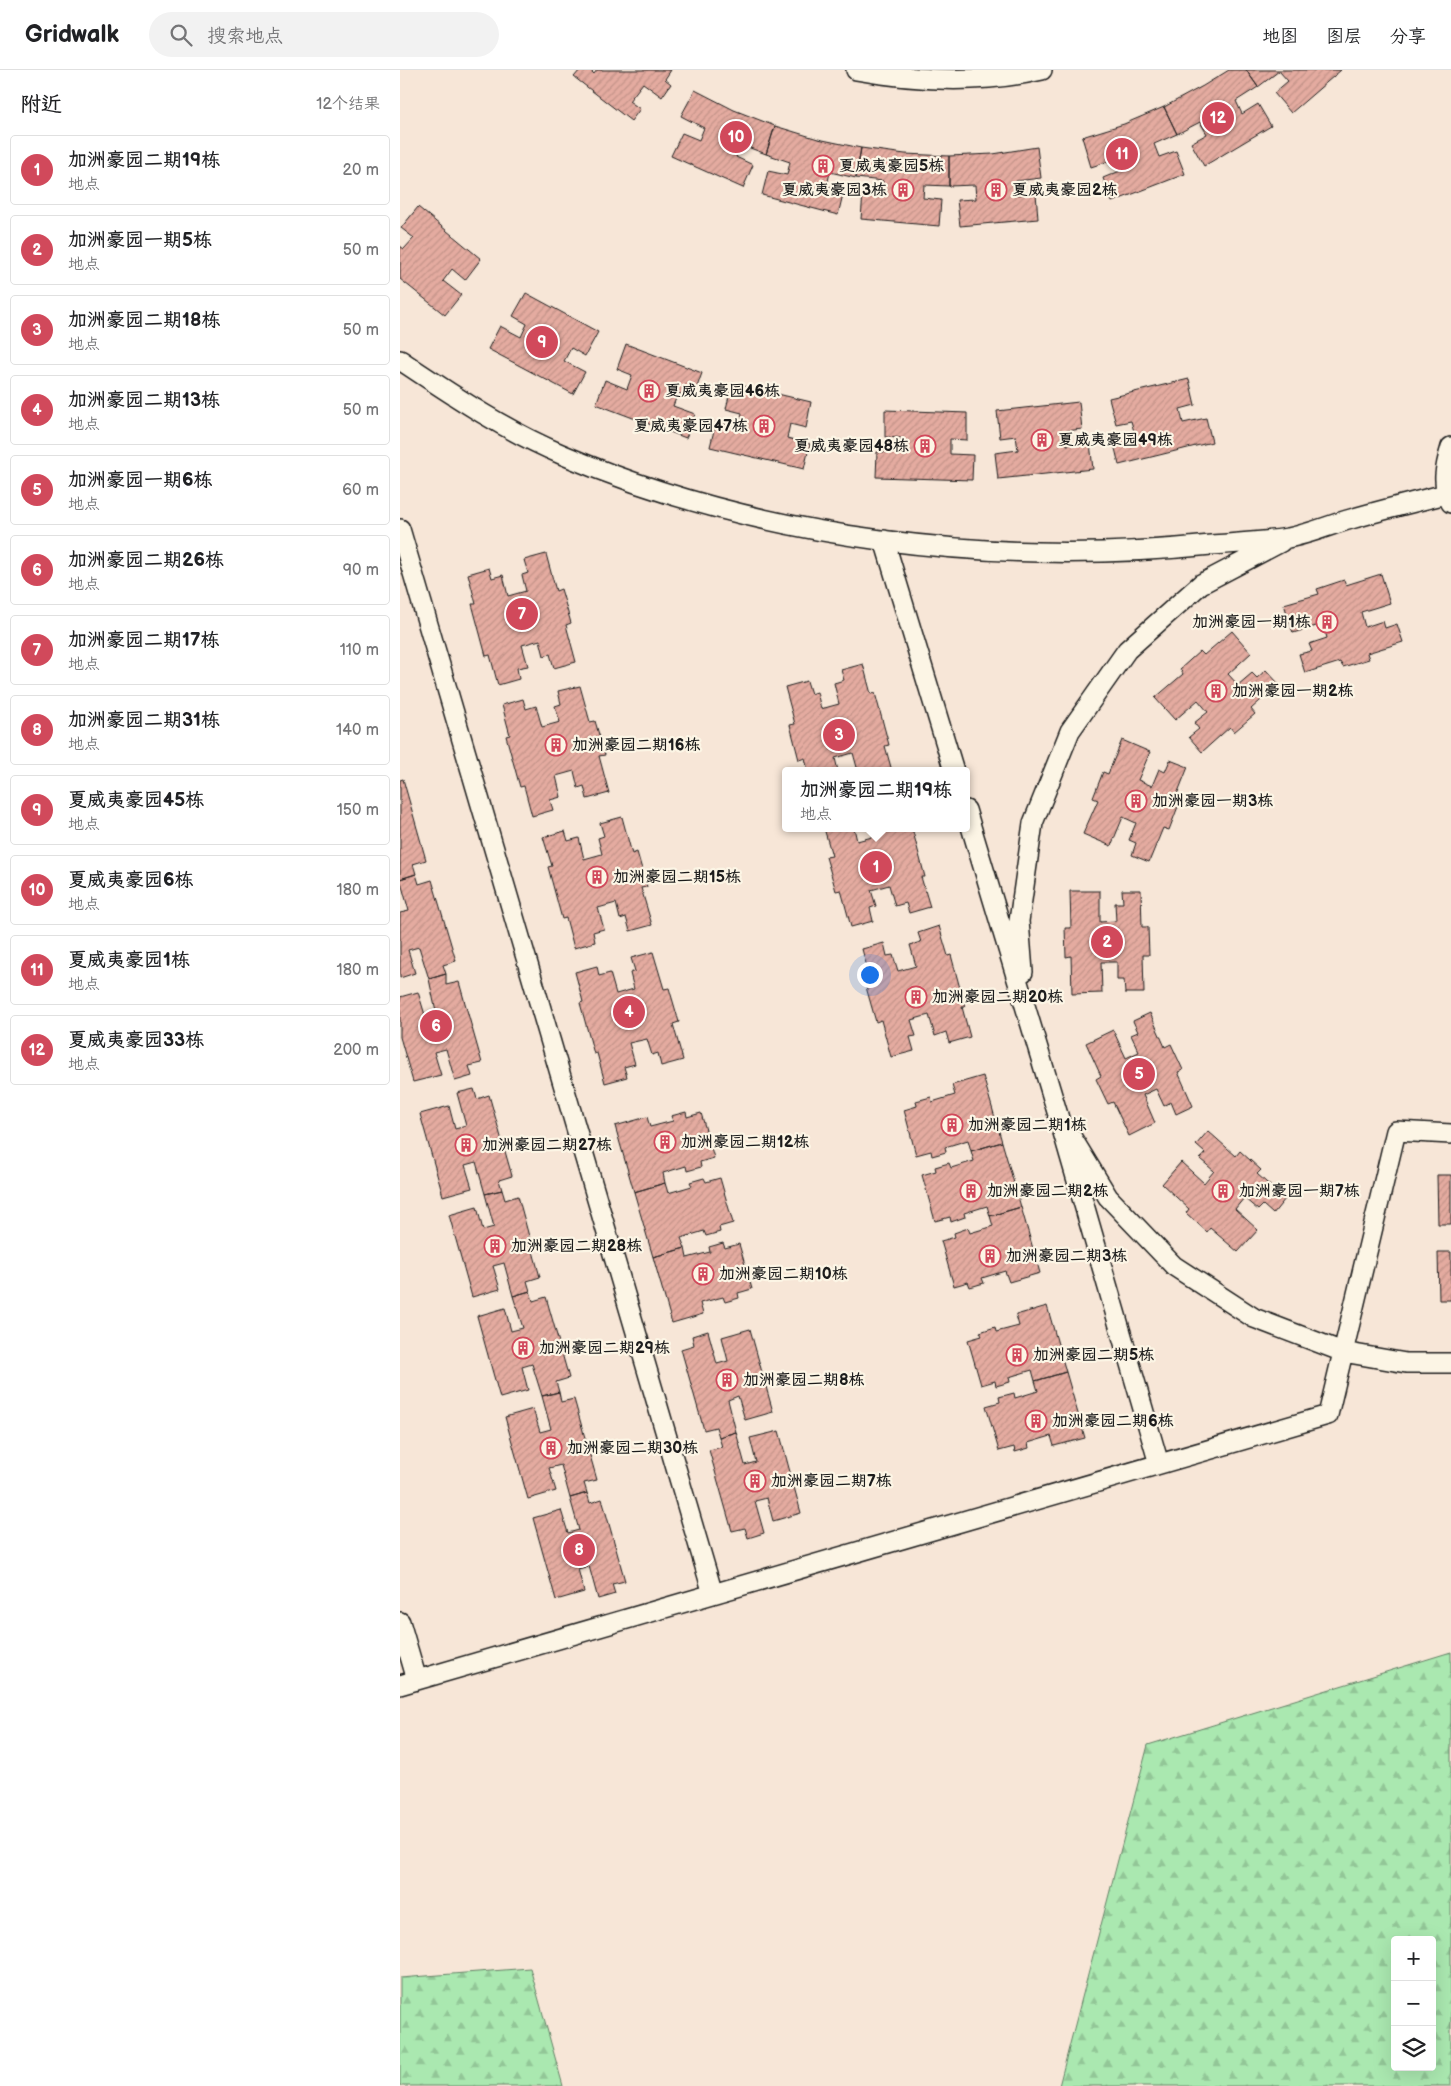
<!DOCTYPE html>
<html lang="zh">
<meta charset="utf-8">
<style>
body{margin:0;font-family:"Balsamiq Sans","LXGW WenKai TC",sans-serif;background:#f2f2f2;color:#202124}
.controls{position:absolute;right:15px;bottom:15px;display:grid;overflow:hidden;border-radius:5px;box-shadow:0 5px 20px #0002}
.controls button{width:45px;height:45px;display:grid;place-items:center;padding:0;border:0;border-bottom:1px solid #e0e0e0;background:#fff;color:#202124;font:25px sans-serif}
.you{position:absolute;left:469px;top:904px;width:18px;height:18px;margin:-12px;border:4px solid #fff;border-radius:50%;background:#1a73e8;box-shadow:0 0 0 8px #1a73e833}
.badge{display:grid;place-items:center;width:32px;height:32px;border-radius:50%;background:#d1495b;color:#fff;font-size:16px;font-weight:700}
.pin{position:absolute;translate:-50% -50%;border:2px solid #fff;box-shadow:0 1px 5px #0006}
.popup{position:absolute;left:382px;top:697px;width:188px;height:65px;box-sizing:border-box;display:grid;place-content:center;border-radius:5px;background:#fff;filter:drop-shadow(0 1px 4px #0005);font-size:16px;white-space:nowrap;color:#757577}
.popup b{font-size:19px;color:#202124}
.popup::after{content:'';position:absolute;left:50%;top:100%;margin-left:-10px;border:10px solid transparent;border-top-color:#fff}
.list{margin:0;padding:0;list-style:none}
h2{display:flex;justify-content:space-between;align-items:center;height:65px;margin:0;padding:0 20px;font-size:21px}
h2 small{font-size:16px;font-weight:400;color:#757577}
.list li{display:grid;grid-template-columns:32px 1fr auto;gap:15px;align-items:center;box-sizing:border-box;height:70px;margin:0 10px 10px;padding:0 10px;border:1px solid #e0e0e0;border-radius:5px}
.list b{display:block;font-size:19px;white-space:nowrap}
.list p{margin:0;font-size:16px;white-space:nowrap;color:#757577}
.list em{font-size:16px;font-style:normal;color:#757577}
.icon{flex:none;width:28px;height:28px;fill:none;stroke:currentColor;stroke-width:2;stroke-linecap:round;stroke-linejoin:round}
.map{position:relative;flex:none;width:1051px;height:2016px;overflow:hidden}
header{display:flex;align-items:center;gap:30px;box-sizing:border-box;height:70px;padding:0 25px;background:#fff;border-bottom:1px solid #e0e0e0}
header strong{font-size:24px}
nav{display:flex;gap:28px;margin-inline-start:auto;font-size:18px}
.search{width:350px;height:45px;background:#f2f2f2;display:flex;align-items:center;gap:12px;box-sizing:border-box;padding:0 18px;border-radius:28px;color:#757577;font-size:19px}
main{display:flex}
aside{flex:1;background:#fff}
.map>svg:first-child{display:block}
.forest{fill:url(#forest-firs);stroke:#638266;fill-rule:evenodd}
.building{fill:url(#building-hatch);stroke:#1c1c1c}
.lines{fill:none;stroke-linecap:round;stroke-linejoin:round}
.service-casing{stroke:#1c1c1c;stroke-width:22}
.service{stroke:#fcf5e5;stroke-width:19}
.labels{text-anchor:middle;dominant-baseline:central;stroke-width:4.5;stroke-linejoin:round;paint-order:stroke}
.poi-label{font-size:16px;font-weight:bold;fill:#1c1c1c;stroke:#fcf5e5;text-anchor:start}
</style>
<header>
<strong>Gridwalk</strong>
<div class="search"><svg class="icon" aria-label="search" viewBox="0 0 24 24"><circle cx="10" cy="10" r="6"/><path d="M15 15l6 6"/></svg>搜索地点</div>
<nav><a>地图</a><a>图层</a><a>分享</a></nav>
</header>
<main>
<aside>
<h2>附近<small>12个结果</small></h2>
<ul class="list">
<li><span class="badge">1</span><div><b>加洲豪园二期19栋</b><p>地点</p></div><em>20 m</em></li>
<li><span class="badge">2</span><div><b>加洲豪园一期5栋</b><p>地点</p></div><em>50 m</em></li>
<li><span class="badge">3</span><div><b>加洲豪园二期18栋</b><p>地点</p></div><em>50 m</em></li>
<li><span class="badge">4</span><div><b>加洲豪园二期13栋</b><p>地点</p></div><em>50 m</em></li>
<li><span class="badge">5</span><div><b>加洲豪园一期6栋</b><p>地点</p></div><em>60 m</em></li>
<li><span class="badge">6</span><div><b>加洲豪园二期26栋</b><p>地点</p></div><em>90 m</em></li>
<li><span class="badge">7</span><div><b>加洲豪园二期17栋</b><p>地点</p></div><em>110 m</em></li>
<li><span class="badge">8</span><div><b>加洲豪园二期31栋</b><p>地点</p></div><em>140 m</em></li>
<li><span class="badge">9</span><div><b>夏威夷豪园45栋</b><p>地点</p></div><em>150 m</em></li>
<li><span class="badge">10</span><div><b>夏威夷豪园6栋</b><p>地点</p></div><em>180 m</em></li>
<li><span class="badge">11</span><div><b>夏威夷豪园1栋</b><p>地点</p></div><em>180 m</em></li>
<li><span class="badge">12</span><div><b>夏威夷豪园33栋</b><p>地点</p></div><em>200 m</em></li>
</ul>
</aside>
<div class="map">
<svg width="1051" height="2016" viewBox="0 0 1051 2016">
<defs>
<pattern id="forest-firs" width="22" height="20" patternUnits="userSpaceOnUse" patternTransform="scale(1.25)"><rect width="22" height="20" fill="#aae8b0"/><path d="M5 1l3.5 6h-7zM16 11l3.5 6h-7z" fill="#92c697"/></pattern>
<pattern id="building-hatch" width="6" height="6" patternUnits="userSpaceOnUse" patternTransform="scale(1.25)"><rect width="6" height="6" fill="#e4aba0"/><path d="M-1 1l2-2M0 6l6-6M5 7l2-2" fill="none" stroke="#c39389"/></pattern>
</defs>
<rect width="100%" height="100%" fill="#f7e6d7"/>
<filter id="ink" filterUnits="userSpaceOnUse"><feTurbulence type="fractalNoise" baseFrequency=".02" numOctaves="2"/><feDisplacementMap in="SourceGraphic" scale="10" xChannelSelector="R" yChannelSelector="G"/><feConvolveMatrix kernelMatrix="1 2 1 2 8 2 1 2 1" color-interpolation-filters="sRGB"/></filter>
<g filter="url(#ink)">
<path class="forest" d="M1051 1582V2016H659L748 1675ZM995 1870H1032V1997H995Z
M130 1898 163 2016H0V1908Z"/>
<path class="building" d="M180 0H190L194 4 197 0H271L265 9 271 14 262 27 243 13 229 31 240 39 231 51 174 7Z
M829 0H846L858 17 836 31 842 44 858 34 871 56 804 96 791 73 807 64 800 52 777 64 764 37 803 16Z
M846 0H941L891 43 874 23 888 11 879 1 858 17Z
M295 20 334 40 375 56 366 84 342 75 336 87 353 95 343 118 271 86 282 63 299 70 304 58 281 46Z
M764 37 777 64 754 74 759 87 776 81 785 104 712 132 703 108 720 101 715 89 691 97 682 67 724 54Z
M375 56 418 69 461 78 456 108 430 102 427 116 444 120 438 145 362 125 368 101 387 105 390 92 366 84Z
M637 77 641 108 616 111 617 125 636 123 638 149 560 156 557 130 576 129 575 115 549 116V86L593 84Z
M461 78 505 84 549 86V116L524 115 523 128 541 130 539 156 461 149 463 123 481 125 483 111 456 108Z
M18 137 81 189 65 210 52 199 43 211 61 225 45 245 0 209V176L4 179 14 168 1 158Z
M126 223 198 262 185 286 171 278 164 291 185 302 173 324 88 279 100 256 121 267 127 254 113 246Z
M226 274 302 303 293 328 278 323 273 336 295 344 286 368 196 334 205 310 227 319 232 305 217 299Z
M789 309 795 335 780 339 783 353 806 348 812 372 719 395 713 370 735 365 731 351 716 354 709 328Z
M332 313 411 332 406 358 390 354 387 368 410 374 404 399 310 377 316 352 339 357 342 343 326 339Z
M679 332 682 359 666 361 667 375 690 373 693 399 598 409 595 383 618 380 616 366 600 368 597 341Z
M485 340 567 343V370L550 369V384L573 385 572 410 476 407 477 382H500L501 368 485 367Z
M146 484 156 521 161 519 171 553 166 555 176 592 154 598 150 584 144 586 140 570 122 575 128 596 117 598 119 609 98 615 90 585 86 586 72 534H76L68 504 89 498 92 508 103 505 108 526 126 521 122 505 128 503 124 490Z
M981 504 990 533 961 542 965 557 983 551 985 558 997 554 1003 572 967 583 969 589 943 597 940 592 905 603 899 584 912 581 909 574 927 568 923 554 893 563 884 534 919 524 917 519 944 510 946 515Z
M832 561 851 583 828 604 838 615 852 603 857 608 866 600 879 614 851 639 855 644 834 662 830 657 802 682 789 667 799 659 794 653 808 642 798 630 775 650 755 628 783 604 780 599 800 581 804 585Z
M463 594 471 624 475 623 489 675 485 676 492 701H458L453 683 435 688 438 701H408L405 688 399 690 390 655 395 654 385 617 407 611 411 624 417 622 421 639 439 634 434 613 444 610 441 600Z
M180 616 190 652 195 651 205 685 199 686 209 723 187 729 184 716 178 718 174 701 156 706 161 727 150 730 153 740 132 746 124 716 120 717 106 666 110 665 102 635 123 629 126 639 136 636 142 657 160 652 155 636 161 634 158 621Z
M722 670 750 682 738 710 752 716 759 699 765 702 770 690 788 697 774 732 779 734 769 760 763 758 749 792 732 785 736 773 729 770 736 753 723 747 711 776 683 764 698 730 693 728 703 702 708 704Z
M3 709 26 790 13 794 16 804 0 809V710Z
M222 747 232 784 237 782 247 817 241 818 252 855 230 861 226 847 220 849 216 833 198 838 204 859 193 862 195 872 174 878 166 848 162 849 148 797 152 796 143 767 165 761 168 771 179 768 184 789 202 784 198 768 204 766 200 753Z
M424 758H454L457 771 476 766 474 758H512L525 807H521L530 837 509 843 506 833 495 836 489 815 471 820 476 836 470 838 473 851 451 857 441 820 436 821 426 787 432 786Z
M16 804 19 814 32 810 56 891 43 895 46 904 29 909 19 877 8 880 15 903 0 908V843L9 841 0 809Z
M722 820H741L742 857H748L749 885H743L744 923H725L724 910H717V892H701L702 923 672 924 671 886 666 887 665 858H671L670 821H700V852L716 851 715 833H723Z
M539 856 548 886 551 885 565 937H562L570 967 549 973 546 962 535 966 529 945 511 950 516 966 510 967 514 981 491 987 481 950 476 952 466 917 472 916 462 879 484 873 487 886 493 885 498 901 516 896 510 875 521 872 518 863Z
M253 882 264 919 269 918 279 952 273 954 283 990 261 996 258 983 252 985 247 969 229 973 235 994 224 997 227 1007 205 1013 197 983 194 984 180 933 183 932 175 902 197 896 199 906 210 903 216 924 234 919 230 903 235 901 231 888Z
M46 904V915L59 912 82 993 69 996 72 1006 55 1011 46 979 34 982 41 1005 13 1012 0 967V927L18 922 25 945 36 942 29 909Z
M750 943 765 977 771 974 783 1000 778 1002 793 1036 776 1044 771 1032 764 1036 756 1019 743 1025 755 1053 729 1066 713 1032 708 1034 696 1009 701 1006 686 973 713 960 726 988 739 982 731 965 738 962 733 951Z
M583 1006 602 1072 571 1081 568 1070 545 1077 546 1082 532 1086 531 1081 516 1085 504 1040 517 1036 516 1031 531 1027 532 1032 555 1025 552 1015Z
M74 1019 77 1029 89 1025 112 1106 99 1110 102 1120 85 1124 76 1092 65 1095 72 1118 43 1126 20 1044 49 1036 55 1059 66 1056 57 1023Z
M286 1042 287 1047 301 1043 314 1088 300 1092 301 1097 287 1101 286 1096 263 1103 265 1113 234 1122 215 1056 247 1047 250 1057 273 1051 271 1046Z
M808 1061 836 1086 840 1081 861 1100 857 1104 885 1129 873 1144 863 1135 858 1140 844 1128 835 1139 858 1160 838 1182 810 1158 807 1162 786 1143 789 1139 762 1114 781 1092 804 1113 814 1101 800 1089 805 1083 796 1075Z
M602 1072 621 1137 590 1146 587 1136 564 1143 565 1147 551 1152 550 1147 535 1151 522 1105 536 1101 535 1097 549 1093 551 1098 574 1091 571 1081Z
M1037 1105H1051V1154H1038Z
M304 1108 306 1112 320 1108 333 1153 319 1157 320 1162 306 1166 304 1161 281 1168 285 1178 253 1187 234 1122 265 1113 268 1123 292 1116 290 1112Z
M102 1120 105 1130 118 1126 140 1207 127 1211 130 1221 113 1226 104 1193 93 1196 100 1219 72 1227 49 1145 77 1137 83 1160 94 1157 85 1124Z
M621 1137 640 1203 609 1212 605 1201 582 1208 584 1213 570 1217 568 1212 554 1216 541 1171 555 1167 554 1163 568 1158 570 1163 593 1156 590 1146Z
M323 1173 325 1178 339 1174 352 1219 338 1223 339 1228 325 1232 323 1227 300 1233 303 1244 272 1253 253 1187 285 1178 287 1188 310 1182 309 1177Z
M1038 1182H1051V1230H1039Z
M130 1221 133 1231 146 1227 169 1308 156 1312 159 1322 142 1326 132 1294 122 1297 128 1320 100 1328 77 1246 105 1238 111 1261 123 1258 113 1226Z
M647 1236 666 1302 635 1311 632 1300 609 1307 610 1312 596 1316 595 1311 581 1315 568 1270 582 1266 580 1262 595 1257 596 1262 619 1256 616 1245Z
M350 1259 373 1342 345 1350 338 1326 328 1330 336 1362 319 1367 316 1357 304 1360 281 1279 294 1275 292 1266 308 1261 317 1294 328 1291 322 1267Z
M666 1302 685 1368 654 1376 651 1366 628 1373 629 1378 615 1382 614 1377 599 1381 586 1336 600 1332 599 1327 614 1323 615 1328 638 1321 635 1311Z
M159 1322 161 1332 174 1329 197 1410 184 1413 187 1423 170 1428 161 1395 149 1398 156 1421 128 1429 105 1347 133 1339 140 1362 151 1359 142 1326Z
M379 1361 401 1443 373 1451 367 1428 355 1431 364 1463 348 1468 345 1458 332 1461 309 1380 322 1377 319 1367 336 1362 345 1395 356 1392 350 1368Z
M187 1423 190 1433 202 1429 225 1511 212 1514 215 1524 198 1529 189 1496 178 1499 184 1522 156 1530 133 1448 161 1440 168 1463 179 1460 170 1428Z"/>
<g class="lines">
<g class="service-casing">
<path id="service" d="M456 0C516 11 581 14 642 0
M0 290C51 324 104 360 161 384 361 470 596 497 811 475 837 473 863 472 888 468 909 464 930 455 951 449 982 440 1014 432 1046 424
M1051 377C1045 397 1041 414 1051 433
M0 459 313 1524
M484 470 554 701
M566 740 658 1045 759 1394
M623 902 619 851 633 753 670 661 727 580 801 514 881 472
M672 1068 708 1127 774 1196 854 1248 943 1282 1006 1293H1051
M0 1552 17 1610
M0 1615 928 1345 996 1061 1051 1064"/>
</g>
<use href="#service" class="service"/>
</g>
</g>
<defs>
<g id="building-ring" transform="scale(1.125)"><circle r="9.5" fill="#fcf5e5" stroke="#d1495b" stroke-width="1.5"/><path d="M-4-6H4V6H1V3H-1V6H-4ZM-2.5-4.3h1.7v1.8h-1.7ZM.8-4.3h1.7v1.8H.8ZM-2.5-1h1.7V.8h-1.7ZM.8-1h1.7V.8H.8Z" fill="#d1495b"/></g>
</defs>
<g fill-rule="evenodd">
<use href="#building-ring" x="423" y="96"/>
<use href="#building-ring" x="503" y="120"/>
<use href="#building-ring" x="596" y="120"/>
<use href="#building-ring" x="249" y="321"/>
<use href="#building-ring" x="364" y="356"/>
<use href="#building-ring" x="642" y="370"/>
<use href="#building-ring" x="525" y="376"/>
<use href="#building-ring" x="927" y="552"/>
<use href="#building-ring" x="816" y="621"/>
<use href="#building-ring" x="156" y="675"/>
<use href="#building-ring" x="736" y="731"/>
<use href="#building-ring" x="197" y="807"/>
<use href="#building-ring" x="516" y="927"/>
<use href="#building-ring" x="552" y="1055"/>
<use href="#building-ring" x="265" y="1072"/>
<use href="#building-ring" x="66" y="1075"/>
<use href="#building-ring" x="571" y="1121"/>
<use href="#building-ring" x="823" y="1121"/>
<use href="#building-ring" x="95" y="1176"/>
<use href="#building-ring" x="590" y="1186"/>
<use href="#building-ring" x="303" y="1204"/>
<use href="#building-ring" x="123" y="1278"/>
<use href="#building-ring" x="617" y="1285"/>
<use href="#building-ring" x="327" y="1310"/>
<use href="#building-ring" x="636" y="1351"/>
<use href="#building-ring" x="151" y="1378"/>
<use href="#building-ring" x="355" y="1411"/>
</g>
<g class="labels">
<g class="poi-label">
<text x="439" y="96">夏威夷豪园5栋</text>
<text x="487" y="120" text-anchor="end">夏威夷豪园3栋</text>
<text x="612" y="120">夏威夷豪园2栋</text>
<text x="265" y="321">夏威夷豪园46栋</text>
<text x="348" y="356" text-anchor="end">夏威夷豪园47栋</text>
<text x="658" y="370">夏威夷豪园49栋</text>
<text x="509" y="376" text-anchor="end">夏威夷豪园48栋</text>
<text x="911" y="552" text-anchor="end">加洲豪园一期1栋</text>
<text x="832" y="621">加洲豪园一期2栋</text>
<text x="172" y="675">加洲豪园二期16栋</text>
<text x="752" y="731">加洲豪园一期3栋</text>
<text x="213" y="807">加洲豪园二期15栋</text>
<text x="532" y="927">加洲豪园二期20栋</text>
<text x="568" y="1055">加洲豪园二期1栋</text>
<text x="281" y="1072">加洲豪园二期12栋</text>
<text x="82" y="1075">加洲豪园二期27栋</text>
<text x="587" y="1121">加洲豪园二期2栋</text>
<text x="839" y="1121">加洲豪园一期7栋</text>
<text x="111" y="1176">加洲豪园二期28栋</text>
<text x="606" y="1186">加洲豪园二期3栋</text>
<text x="319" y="1204">加洲豪园二期10栋</text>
<text x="139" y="1278">加洲豪园二期29栋</text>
<text x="633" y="1285">加洲豪园二期5栋</text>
<text x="343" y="1310">加洲豪园二期8栋</text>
<text x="652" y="1351">加洲豪园二期6栋</text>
<text x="167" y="1378">加洲豪园二期30栋</text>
<text x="371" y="1411">加洲豪园二期7栋</text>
</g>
</g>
</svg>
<div class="controls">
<button>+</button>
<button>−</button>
<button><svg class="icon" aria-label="layers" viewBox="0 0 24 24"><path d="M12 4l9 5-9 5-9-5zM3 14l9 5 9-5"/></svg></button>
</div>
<div class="you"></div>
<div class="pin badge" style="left:476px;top:797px">1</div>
<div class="popup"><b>加洲豪园二期19栋</b>地点</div>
<div class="pin badge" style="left:707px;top:872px">2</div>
<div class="pin badge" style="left:439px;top:665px">3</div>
<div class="pin badge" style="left:229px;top:942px">4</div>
<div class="pin badge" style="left:739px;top:1004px">5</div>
<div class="pin badge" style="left:36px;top:956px">6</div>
<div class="pin badge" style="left:122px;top:544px">7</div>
<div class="pin badge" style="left:179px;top:1480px">8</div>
<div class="pin badge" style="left:142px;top:272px">9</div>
<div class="pin badge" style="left:336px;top:67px">10</div>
<div class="pin badge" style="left:722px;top:84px">11</div>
<div class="pin badge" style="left:818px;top:48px">12</div>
</div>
</main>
